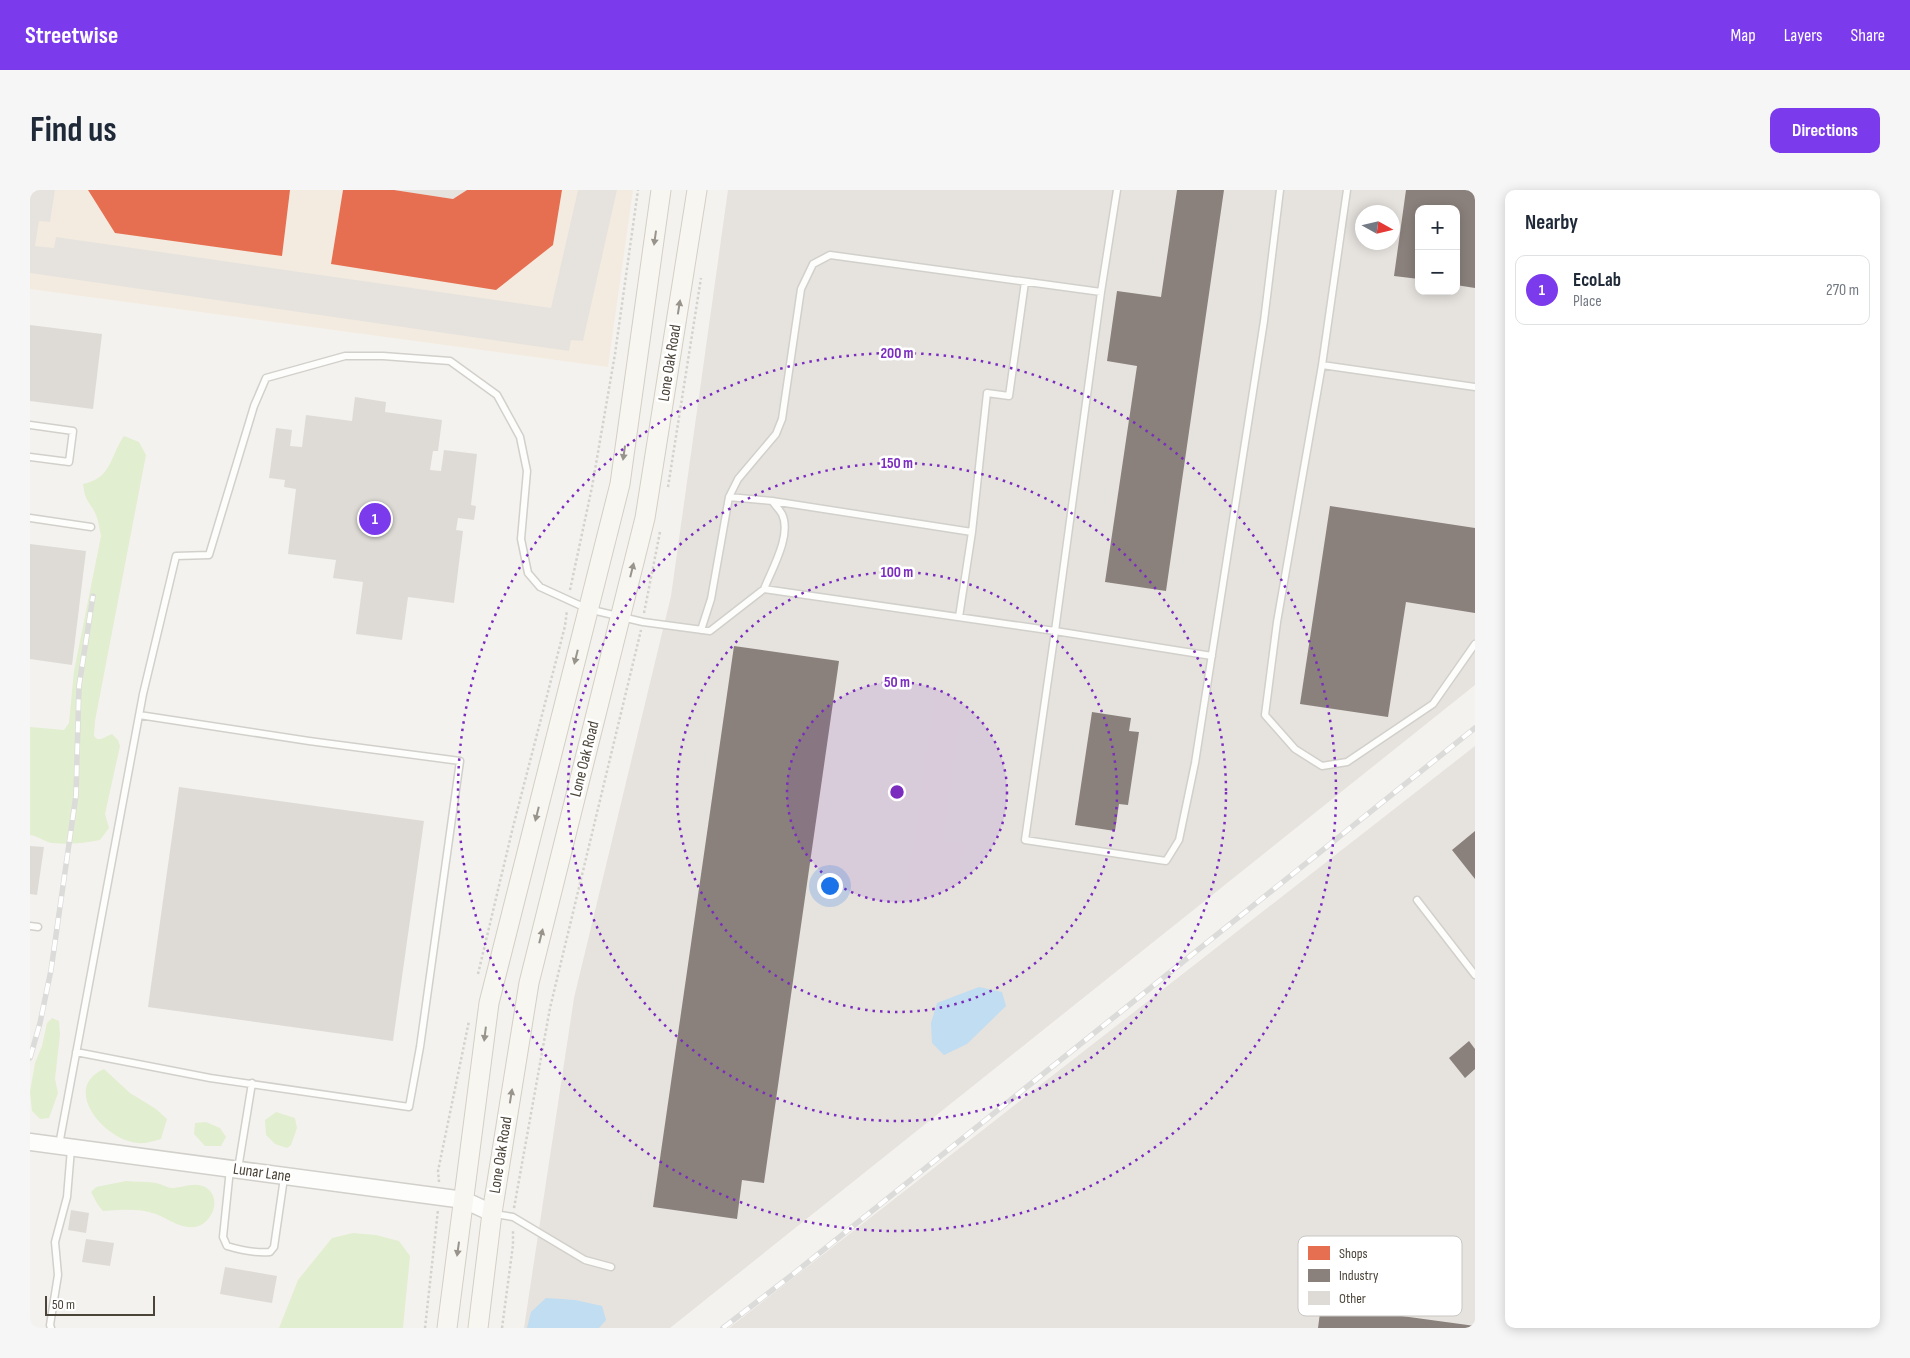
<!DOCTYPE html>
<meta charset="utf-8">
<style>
body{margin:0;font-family:"Sofia Sans Condensed",sans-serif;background:#f6f6f7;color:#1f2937}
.controls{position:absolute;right:15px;top:15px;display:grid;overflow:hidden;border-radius:10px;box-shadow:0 2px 12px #0003}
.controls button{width:45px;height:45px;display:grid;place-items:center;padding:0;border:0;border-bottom:1px solid #e0e1e3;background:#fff;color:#1f2937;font:25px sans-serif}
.compass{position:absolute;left:1325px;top:15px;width:45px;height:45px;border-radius:50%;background:#fff;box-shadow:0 2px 12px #0003;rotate:98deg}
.scale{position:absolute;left:15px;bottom:12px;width:110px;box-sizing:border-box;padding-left:5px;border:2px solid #4b4439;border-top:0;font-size:14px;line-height:18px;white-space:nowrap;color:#4b4439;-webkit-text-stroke:4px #fff;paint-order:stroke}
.you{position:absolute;left:799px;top:695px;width:18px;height:18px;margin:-12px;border:4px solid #fff;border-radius:50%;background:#1a73e8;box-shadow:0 0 0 8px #1a73e833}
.badge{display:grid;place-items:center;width:32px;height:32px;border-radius:50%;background:#7c3aed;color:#fff;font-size:16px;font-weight:700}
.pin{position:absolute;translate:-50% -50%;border:2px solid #fff;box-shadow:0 1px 5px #0006}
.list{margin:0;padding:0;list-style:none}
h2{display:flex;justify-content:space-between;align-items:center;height:65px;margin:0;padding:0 20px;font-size:21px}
h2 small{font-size:16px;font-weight:400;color:#747a83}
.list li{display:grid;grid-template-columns:32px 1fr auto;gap:15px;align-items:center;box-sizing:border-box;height:70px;margin:0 10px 10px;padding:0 10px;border:1px solid #e0e1e3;border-radius:10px}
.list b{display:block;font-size:19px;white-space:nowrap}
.list p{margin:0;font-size:16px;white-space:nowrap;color:#747a83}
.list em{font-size:16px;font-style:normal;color:#747a83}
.map{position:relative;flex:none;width:1445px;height:1138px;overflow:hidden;border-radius:10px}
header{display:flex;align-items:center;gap:30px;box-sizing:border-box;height:70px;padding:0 25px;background:#7c3aed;color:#fff}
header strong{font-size:24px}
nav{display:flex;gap:28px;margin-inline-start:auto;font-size:18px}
.intro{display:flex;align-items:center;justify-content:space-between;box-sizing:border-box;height:120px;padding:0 30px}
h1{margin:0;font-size:35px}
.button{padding:12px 22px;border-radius:10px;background:#7c3aed;color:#fff;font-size:18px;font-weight:700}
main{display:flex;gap:30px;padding:0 30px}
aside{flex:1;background:#fff;border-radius:10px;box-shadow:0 2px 12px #0003}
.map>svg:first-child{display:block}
.commercial{fill:#f3ebdf}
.industrial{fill:#e6e2de;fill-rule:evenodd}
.green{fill:#e1eecf}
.parking{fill:#e6e3df}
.water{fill:#c0ddf1}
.shops{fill:#e76f51}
.industry{fill:#8a817c}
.building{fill:#dedbd6}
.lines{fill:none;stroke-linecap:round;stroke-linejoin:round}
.service-casing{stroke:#d2d0cb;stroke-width:9}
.tertiary-casing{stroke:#d2d0cb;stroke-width:19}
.secondary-casing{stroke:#d3cfc5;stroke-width:21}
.path{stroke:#d3d2cc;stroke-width:2.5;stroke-dasharray:2.5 2.5;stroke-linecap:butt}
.service{stroke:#fdfdfc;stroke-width:6}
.tertiary{stroke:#fdfdfc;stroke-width:16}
.secondary{stroke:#f7f6f1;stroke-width:19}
.rail-casing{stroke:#dbdbda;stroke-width:5.5}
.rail{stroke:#fff;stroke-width:4;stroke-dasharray:11;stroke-linecap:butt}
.oneway{fill:#98948c}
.ring{fill:none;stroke:#7b2cbf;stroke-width:2.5;stroke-dasharray:2.5 5}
.labels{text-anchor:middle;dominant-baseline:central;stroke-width:5;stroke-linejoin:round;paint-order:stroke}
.street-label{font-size:16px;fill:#4b4439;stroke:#fff}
.key{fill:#fff;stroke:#c9c7c4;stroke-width:1}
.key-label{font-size:14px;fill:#4b4439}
.centre{fill:#7b2cbf;stroke:#fff;stroke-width:2.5}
.ring-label{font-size:15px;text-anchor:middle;font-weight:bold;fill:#7b2cbf;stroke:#fff;stroke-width:5;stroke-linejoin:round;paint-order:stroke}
</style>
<header>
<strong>Streetwise</strong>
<nav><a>Map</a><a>Layers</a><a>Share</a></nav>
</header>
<div class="intro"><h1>Find us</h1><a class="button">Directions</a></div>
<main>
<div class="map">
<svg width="1445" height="1138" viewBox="0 0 1445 1138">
<rect width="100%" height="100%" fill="#f4f2ee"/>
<path class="commercial" d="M0 0H603L578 177 0 99Z"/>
<path class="industrial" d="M698 0H1445V495L640 1138H494L544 808 641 406ZM1389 19H1426V101H1389ZM1332 22H1362V52H1332Z
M1445 556V1138H699Z"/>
<path class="green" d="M94 246 109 252 116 265 65 531 64 546 67 549H71L82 544 88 550 90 556 75 624 79 638 70 650C55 653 37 655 22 653 15 652 8 646 0 645V537L34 540 39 533 44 481 71 346C69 336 68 327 63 319 56 308 55 308 53 294 82 288 79 268 94 246Z
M22 828 29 831 30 844 25 889 28 903 19 928 10 929 2 921 0 902 5 873 12 856 17 833Z
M74 879 100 903 126 919 137 929 131 949C123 951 116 954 108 953 75 951 30 898 74 879Z
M246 922 265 928 267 938 261 955 257 958 245 954 236 945 235 930Z
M176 932 190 938 196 947 191 956H175L164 944 165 933Z
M96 991C106 992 116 991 126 993 131 994 136 997 141 998 152 998 168 990 178 999 192 1011 181 1034 165 1037 150 1039 139 1029 126 1024 108 1018 91 1020 73 1021L68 1015 61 1002 66 997Z
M323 1043 346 1045 369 1051 380 1066 373 1138H249L268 1090 302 1048Z"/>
<path class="parking" d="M0 0H25L20 32 9 31 5 56 24 58 26 47 521 118 548 0H587L553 151 541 150 539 161 0 83Z
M364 0H437L423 9Z
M776 0H998L993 31 987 30 985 43 774 12Z
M1007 0H1279L1175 693 1104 682 1092 766 1081 764 1079 767 1086 776 1063 795 1056 786 1053 787 1051 798 1015 793 1024 726 1012 724 1013 711 1002 709 1001 715 980 712 981 705 970 703 968 718 955 717 954 724 937 721 938 713 926 711 933 654 913 650 942 445 732 414 722 415 705 428 703 432 705 435 654 426 652 422 665 414 673 402 676 393 689 299 694 286 736 234 740 226 760 90 764 80 782 57 785 48 789 20 1000 50Z
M733 428 839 443 838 455 911 465 838 970 833 978 760 1036 692 1076 683 1058 696 1042 700 1029 707 1030 713 991 736 994 810 478 818 480 820 478V474L808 468 729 456Z
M648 462 688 467 619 945 609 943 606 944 593 1040 553 1034 541 1031 533 1025 526 1014 522 1000 525 984 535 963 524 956 592 811 600 787Z
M1241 834 1277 844 1289 870 1368 911 1388 928 1445 998V1134L1292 1113 1293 1103 1285 1101 1291 1068 1288 1056 1286 1054 1259 1056 1243 1064 1237 1070 1236 1077 1238 1083 1265 1114 1263 1128 1289 1132 1288 1138H779L811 1113 1063 941 1164 875Z"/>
<path class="water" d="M949 797 972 802 976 816 937 854 914 865 902 853 901 833 907 813Z
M516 1108 545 1110 572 1116 576 1130 569 1138H497L501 1122Z"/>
<path class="shops" d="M58 0H260L252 66 85 43Z
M313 0H364L423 9 437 0H532L523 55 466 100 301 74Z"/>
<path class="industry" d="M1147 0H1194L1136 401 1075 392 1107 176 1077 171 1087 101 1131 107Z
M1376 0H1445V98L1426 95V19H1389V89L1364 86Z
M1300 316 1445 338V423L1376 412 1358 527 1270 514Z
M704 456 809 471 734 993 712 990 707 1029 623 1017Z
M1062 522 1101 528 1099 541 1109 542 1098 615 1089 614 1085 641 1045 635Z
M1445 641V689L1422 660Z
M1439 851 1445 859V879L1435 888 1419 868Z
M1291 1115 1445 1136V1138H1288Z"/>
<path class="building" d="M0 135 72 144 63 219 0 211Z
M325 207 356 212 355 222 412 230 408 261H403L400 280 411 281 414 260 447 264 441 315 446 316 444 330 428 328 426 340 433 341 424 413 378 407 372 450 326 444 333 392 303 388 306 370 258 364 266 299 254 297 255 290 239 288 246 238 262 240 260 256 272 257 276 225 322 231Z
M0 354 56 361 42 475 0 469Z
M149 597 394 631 363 851 118 817Z
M0 656 14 657 7 705 0 704Z
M41 1020 59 1023 56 1043 38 1040Z
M56 1049 84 1053 80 1076 52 1072Z
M195 1077 247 1086 242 1113 190 1104Z"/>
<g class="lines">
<g class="service-casing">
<path id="service" d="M1317 0 1292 175 1247 432 1235 525 1265 559 1292 576 1317 572 1403 514 1445 454
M1292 175 1445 197
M0 235 43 241 39 272 0 267
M699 307 742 311C745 315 749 319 752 324 762 345 742 379 734 399
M742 311 942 342 929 427
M0 328 61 337
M942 342 957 203 979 206 995 92
M671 440 681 409 699 307 708 289 746 244 752 229 771 99 783 74 800 65 1071 102
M1182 466 1025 441 995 650 1136 671 1149 650 1165 573 1234 131 1250 0
M1387 710 1445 785
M0 736 8 737
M46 862 180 888 379 917 390 857 430 571 279 551 109 525
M29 955 113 504 146 366 179 365 224 216 236 188 315 166H353L420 171 467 205 490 247 497 281 491 349 498 383 510 397 558 419 613 432 680 441 734 399 1025 441 1071 102 1087 0
M200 979 193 1047 197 1056C210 1060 227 1063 240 1062L244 1057 254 988
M208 979 222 893
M465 1024 483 1027 555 1070 581 1077
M21 1138 20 1135 28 1085 25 1052 37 1007 41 959"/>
</g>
<g class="tertiary-casing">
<path id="tertiary" d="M0 952 434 1010 462 1023"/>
</g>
<g class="secondary-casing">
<path id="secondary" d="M417 1138 459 813 590 294 631 0
M448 1138 462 1023 499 793 615 328 667 0"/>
</g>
<path class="path" d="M638 297 671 88
M540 400 562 297 585 164 608 0
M614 423 630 342
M448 784 483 637 535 436 537 420
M409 992 408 981 439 831
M484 1018 520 818 611 440
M395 1138 408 1020
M472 1138 483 1055V1039"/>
<use href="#service" class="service"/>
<use href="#tertiary" class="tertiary"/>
<use href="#secondary" class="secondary"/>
<g class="rail-casing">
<path id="rail" d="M0 868 10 833 21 780 46 605 49 496 63 406
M693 1138 762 1085 1445 538"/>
</g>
<use href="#rail" class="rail"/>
</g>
<defs><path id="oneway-solid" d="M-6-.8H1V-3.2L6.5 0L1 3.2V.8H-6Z" transform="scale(1.25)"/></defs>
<g class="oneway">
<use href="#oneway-solid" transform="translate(625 48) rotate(98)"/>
<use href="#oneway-solid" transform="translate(649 117) rotate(-81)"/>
<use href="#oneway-solid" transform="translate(594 263) rotate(98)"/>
<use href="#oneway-solid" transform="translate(602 380) rotate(-76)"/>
<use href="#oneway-solid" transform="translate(546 467) rotate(104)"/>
<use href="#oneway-solid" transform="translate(507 624) rotate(104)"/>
<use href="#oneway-solid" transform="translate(511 746) rotate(-76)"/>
<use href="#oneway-solid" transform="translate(455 844) rotate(97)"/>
<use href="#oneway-solid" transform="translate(481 906) rotate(-81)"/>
<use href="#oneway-solid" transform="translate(428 1059) rotate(98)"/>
</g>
<circle cx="867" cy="602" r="110" fill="#7b2cbf" fill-opacity=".12"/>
<g class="ring">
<circle cx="867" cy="602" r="110"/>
<circle cx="867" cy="602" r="220"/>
<circle cx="867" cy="602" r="329"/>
<circle cx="867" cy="602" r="439"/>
</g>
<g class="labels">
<g class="street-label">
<text transform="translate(640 173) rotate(-81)">Lone Oak Road</text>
<text transform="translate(555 569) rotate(-76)">Lone Oak Road</text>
<text transform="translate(471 965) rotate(-81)">Lone Oak Road</text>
<text transform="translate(232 983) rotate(8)">Lunar Lane</text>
</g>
</g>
<rect x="1268" y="1046" width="164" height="80" rx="8" class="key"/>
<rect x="1278" y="1056" width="22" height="14" fill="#e76f51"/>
<rect x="1278" y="1079" width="22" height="13" fill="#8a817c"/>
<rect x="1278" y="1101" width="22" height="14" fill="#dedbd6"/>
<g class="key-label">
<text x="1309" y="1068">Shops</text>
<text x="1309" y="1090">Industry</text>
<text x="1309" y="1113">Other</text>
</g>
<circle cx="867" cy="602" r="8" class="centre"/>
<g class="ring-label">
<text x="867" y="168">200 m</text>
<text x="867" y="278">150 m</text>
<text x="867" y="387">100 m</text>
<text x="867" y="497">50 m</text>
</g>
</svg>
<div class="controls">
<button>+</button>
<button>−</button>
</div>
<svg class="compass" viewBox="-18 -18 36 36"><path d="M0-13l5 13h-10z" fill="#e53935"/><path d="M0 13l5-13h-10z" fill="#747a83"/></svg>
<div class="scale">50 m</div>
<div class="you"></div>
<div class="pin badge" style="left:345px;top:329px">1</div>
</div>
<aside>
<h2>Nearby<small></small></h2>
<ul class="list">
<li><span class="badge">1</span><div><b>EcoLab</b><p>Place</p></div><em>270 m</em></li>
</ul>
</aside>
</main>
